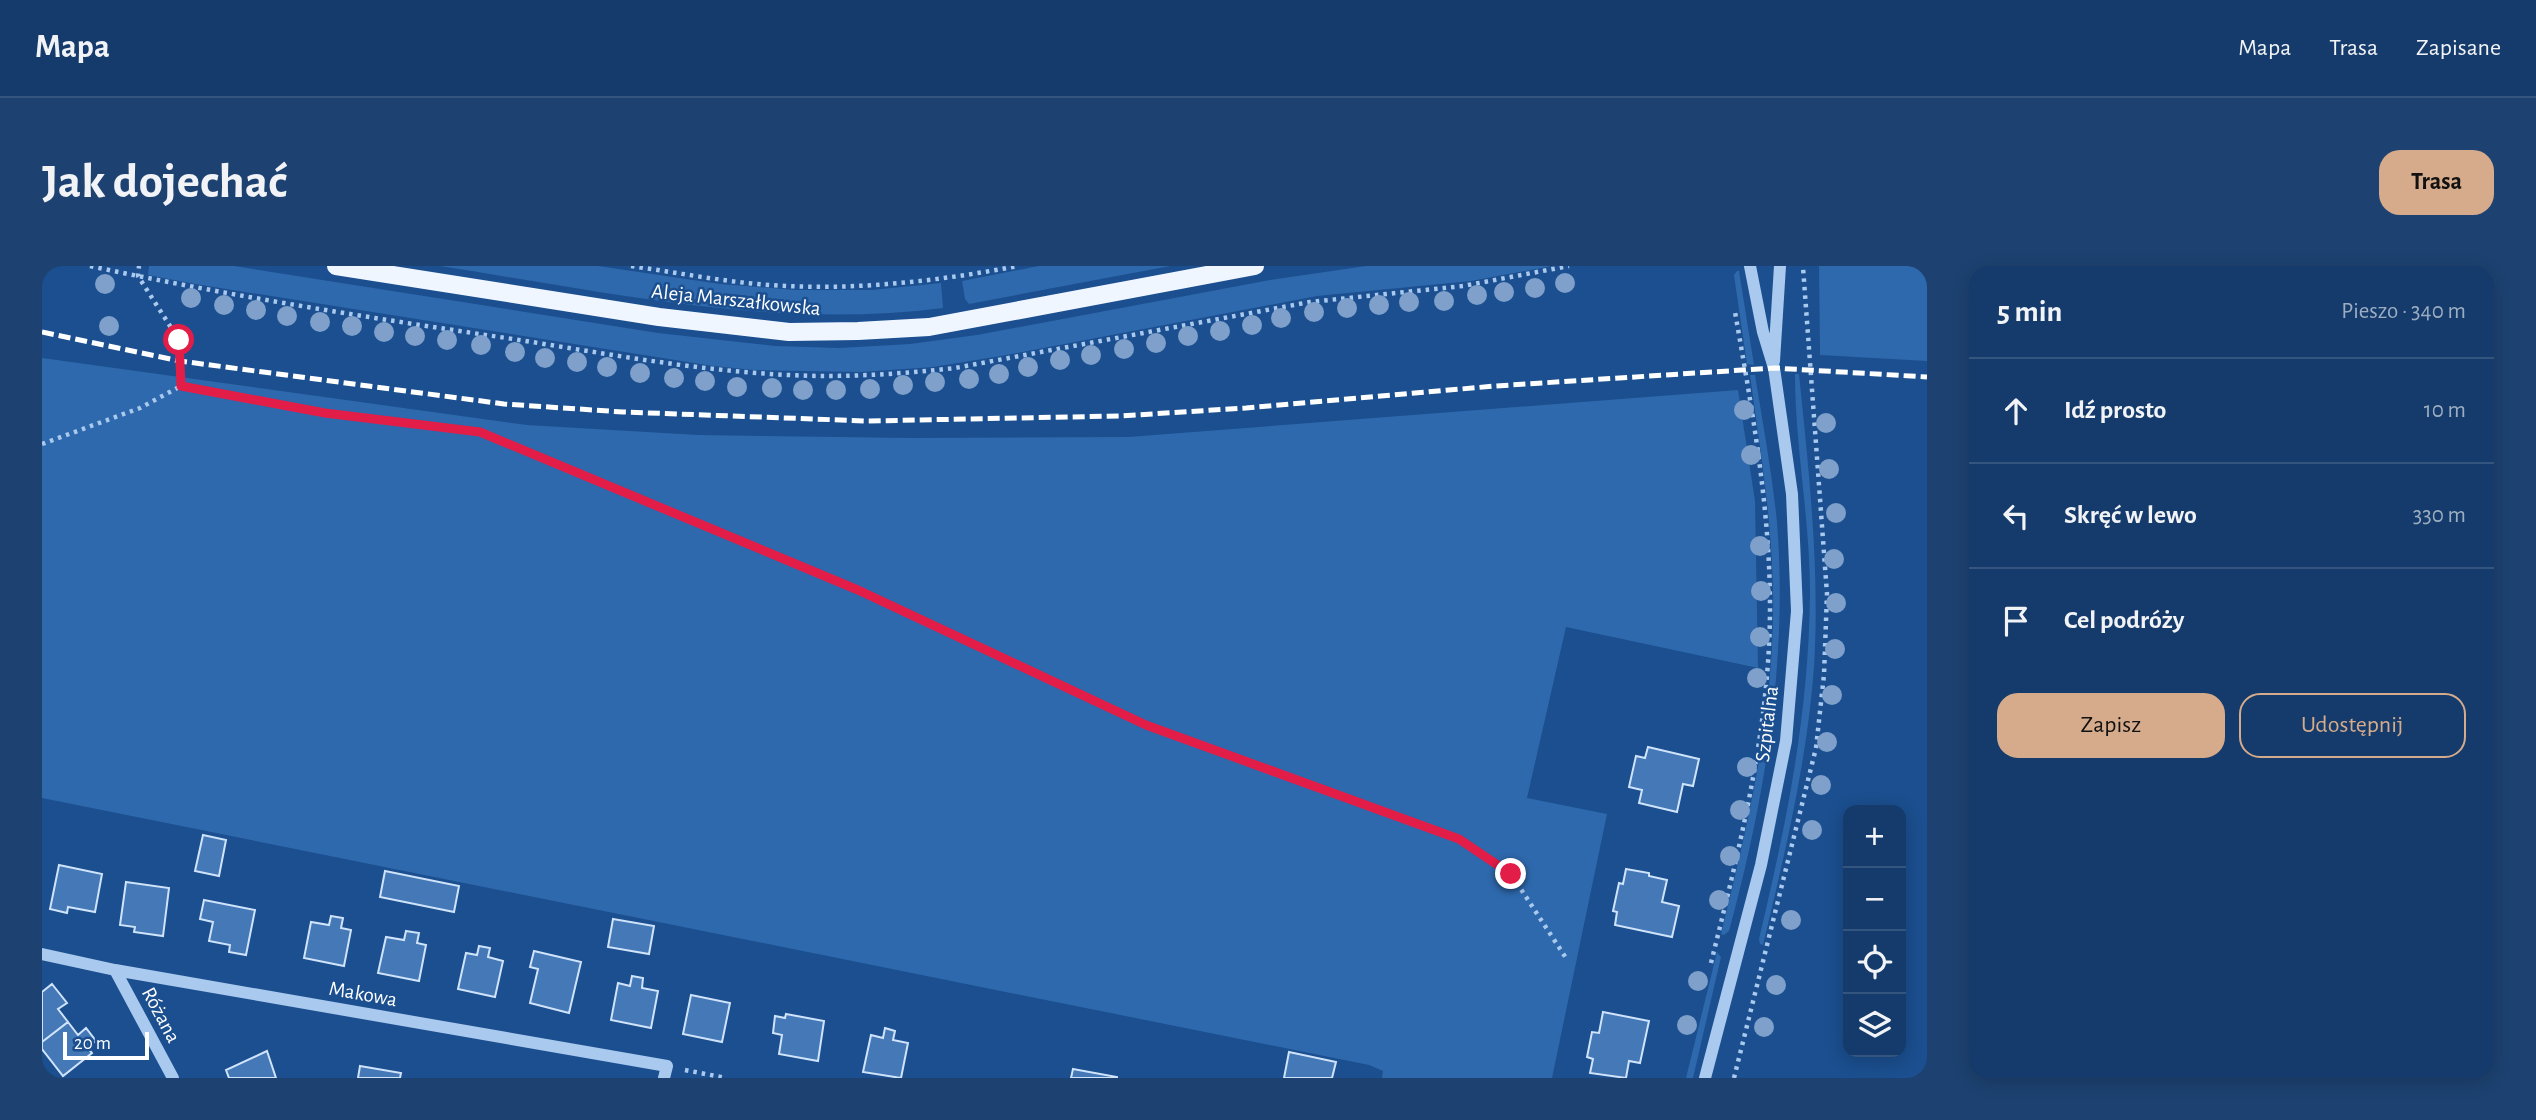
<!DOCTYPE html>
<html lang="pl">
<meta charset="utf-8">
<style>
body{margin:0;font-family:"Alegreya Sans",sans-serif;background:#1d4271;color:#f1f3f6}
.controls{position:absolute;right:21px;bottom:21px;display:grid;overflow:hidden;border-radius:14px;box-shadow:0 4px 18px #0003}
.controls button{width:63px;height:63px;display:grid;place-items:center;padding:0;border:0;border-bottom:2px solid #33557e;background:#143b6b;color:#f1f3f6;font:35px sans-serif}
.scale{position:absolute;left:21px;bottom:18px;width:86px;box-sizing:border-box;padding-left:7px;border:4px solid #fff;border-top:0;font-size:19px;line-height:24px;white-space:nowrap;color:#fff;-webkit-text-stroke:5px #1b4f8f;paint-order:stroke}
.stop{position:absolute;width:21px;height:21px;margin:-16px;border:5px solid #e11d48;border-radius:50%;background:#fff}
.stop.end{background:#e11d48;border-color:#fff;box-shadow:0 2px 7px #0008}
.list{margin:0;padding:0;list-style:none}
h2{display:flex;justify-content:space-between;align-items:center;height:91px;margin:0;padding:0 28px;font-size:30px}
h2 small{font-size:23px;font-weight:400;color:#9dadc1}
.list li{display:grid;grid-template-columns:46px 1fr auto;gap:21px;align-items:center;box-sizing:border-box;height:105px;padding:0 28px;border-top:2px solid #33557e}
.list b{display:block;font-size:26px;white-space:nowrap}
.list em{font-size:23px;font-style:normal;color:#9dadc1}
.actions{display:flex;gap:14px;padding:21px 28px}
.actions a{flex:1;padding:16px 0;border:2px solid #d6ab8b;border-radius:21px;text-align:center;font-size:24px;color:#d6ab8b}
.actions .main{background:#d6ab8b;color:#111}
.icon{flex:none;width:38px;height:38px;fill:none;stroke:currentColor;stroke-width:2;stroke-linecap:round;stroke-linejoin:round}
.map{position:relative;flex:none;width:1885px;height:812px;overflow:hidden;border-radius:21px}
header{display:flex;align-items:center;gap:42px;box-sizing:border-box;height:98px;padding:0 35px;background:#143b6b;border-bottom:2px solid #33557e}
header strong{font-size:33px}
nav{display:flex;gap:38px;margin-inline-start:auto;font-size:24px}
.intro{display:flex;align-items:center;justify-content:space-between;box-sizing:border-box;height:168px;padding:0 42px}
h1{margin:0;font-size:49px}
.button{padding:18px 32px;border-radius:21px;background:#d6ab8b;color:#111;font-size:24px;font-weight:700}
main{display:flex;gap:42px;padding:0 42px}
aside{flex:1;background:#143b6b;border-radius:21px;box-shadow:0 4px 18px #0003}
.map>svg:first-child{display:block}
.green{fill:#2e69ad}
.building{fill:#4478b7;stroke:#cfe3fa;stroke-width:2}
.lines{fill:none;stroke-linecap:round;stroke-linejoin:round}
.path{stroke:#a9c9ee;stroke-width:4.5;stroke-dasharray:3.5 5;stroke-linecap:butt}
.minor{stroke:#a9c9ee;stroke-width:12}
.major{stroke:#f0f6ff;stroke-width:18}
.rail{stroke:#fff;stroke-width:5;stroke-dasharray:12 5;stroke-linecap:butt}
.tree{fill:#7ea0ca}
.route{stroke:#e11d48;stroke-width:9}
.labels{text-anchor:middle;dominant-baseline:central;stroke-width:5;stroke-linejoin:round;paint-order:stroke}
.street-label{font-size:21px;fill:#fff;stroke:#1b4f8f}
</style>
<header>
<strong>Mapa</strong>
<nav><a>Mapa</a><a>Trasa</a><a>Zapisane</a></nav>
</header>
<div class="intro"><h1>Jak dojechać</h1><a class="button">Trasa</a></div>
<main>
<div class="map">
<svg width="1885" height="812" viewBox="0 0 1885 812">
<rect width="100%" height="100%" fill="#1b4f8f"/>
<path class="green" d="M107 0H192L616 67 734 80 797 82 868 78 935 69 1228 14 1324 0H1510L1429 15 1275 30 959 90 891 101 819 106 712 104 671 100 153 18 106 9Z
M398 0H556L678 18 753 24H830L899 17 901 42C733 64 564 26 398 0Z
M997 0H1128L927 38 923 33 920 15Z
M1777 0H1885V95L1778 89Z
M1695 5H1697L1712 99 1705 98 1692 9Z
M0 92 485 159 656 169 870 172 1086 171 1696 124 1713 235 1716 402 1524 361 1485 532 1565 548 1510 812H1340L1341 805 1327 799 0 532Z
M1753 108H1757C1767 206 1778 303 1772 401 1765 496 1743 587 1721 679L1718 678 1717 673C1745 555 1767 447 1768 326 1768 253 1753 181 1753 108Z
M1708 109H1713C1721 158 1730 207 1735 256 1746 394 1723 533 1687 665L1682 669 1679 668C1707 555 1733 444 1731 326 1730 253 1718 182 1708 109Z
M1675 686 1679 691 1651 812H1644Z"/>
<path class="building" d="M1606 481 1657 493 1651 520 1641 518 1635 546 1597 537 1600 524 1587 521 1594 490 1603 492Z
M161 569 184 574 177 610 153 605Z
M17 599 60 608 53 646 26 641 25 647 8 643Z
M1584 603 1607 607V610L1625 614 1620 636 1637 640 1630 671 1573 659 1575 646 1571 645 1577 617 1581 618Z
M343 605 417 620 412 646 338 631Z
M84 616 127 622 121 670 92 666 93 661 78 659Z
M162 634 213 644 204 689 187 686 188 679 167 675 171 656 158 653Z
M289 650 301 652 299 662 309 664 302 700 262 692 269 656 287 659Z
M571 653 612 660 607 688 566 681Z
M364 665 377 667 375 677 384 679 377 715 336 707 344 671 362 674Z
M437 680 448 682 446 691 461 695 453 731 416 723 424 687 435 689Z
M492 685 539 696 527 747 488 737 496 703 488 701Z
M590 710 601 712 600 722 616 725 609 762 569 754 576 717 588 720Z
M10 718 25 737 16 743 26 756 0 776V726Z
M649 729 688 737 680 776 641 768Z
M1561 746 1607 755 1598 797 1587 795 1584 812 1548 807 1551 793 1545 791 1550 766 1557 767Z
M744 748 782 755 776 795 737 788 740 769 731 767 733 750 743 752Z
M26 756 36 769 44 762 54 775 45 781 50 787 21 810 0 783V776Z
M843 762 853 765 851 774 866 777 859 812 821 806 829 769 841 772Z
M225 785 234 812H187L184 804Z
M1247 786 1294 796 1290 812H1242Z
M318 800 359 807 358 812H316Z
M1031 803 1075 811V812H1029Z"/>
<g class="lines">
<path class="path" d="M48 0C188 30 329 52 471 73 573 89 677 109 781 110 825 110 869 107 913 102L1268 36 1421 20 1527 0
M589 0C631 6 673 14 715 18 802 26 891 16 976 0
M139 120 283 147 438 166 816 324 1104 459 1417 573 1469 608 1524 692
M0 178 98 142 139 120 137 74 96 10 97 0
M1669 697C1698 580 1728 462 1728 341 1728 242 1710 143 1693 46
M643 804 684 812
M1692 812 1774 482 1782 409 1785 328 1761 1"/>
<path class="minor" d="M1732 95 1738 0
M0 688 73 704 625 800 622 812
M73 704 131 812
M1663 812 1719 599 1744 475 1755 345 1750 228 1732 102 1721 66 1708 0"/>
<path class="major" d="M294 0 617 51 747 66 816 65 887 61 1213 0"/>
<path class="rail" d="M0 66 138 95 462 138 581 146 825 155 1077 150 1204 142 1453 120 1732 102 1885 111"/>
</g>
<g class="tree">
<circle cx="1523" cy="17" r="10"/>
<circle cx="63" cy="18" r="10"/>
<circle cx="1493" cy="22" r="10"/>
<circle cx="1462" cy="26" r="10"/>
<circle cx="1435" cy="29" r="10"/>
<circle cx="149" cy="32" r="10"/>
<circle cx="1402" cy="35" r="10"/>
<circle cx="1367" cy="36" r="10"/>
<circle cx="182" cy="39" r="10"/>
<circle cx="1337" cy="39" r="10"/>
<circle cx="1305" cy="42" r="10"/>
<circle cx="214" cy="44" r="10"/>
<circle cx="1272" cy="46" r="10"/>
<circle cx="245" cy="50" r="10"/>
<circle cx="1239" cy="52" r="10"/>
<circle cx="278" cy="56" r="10"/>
<circle cx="1210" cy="59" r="10"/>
<circle cx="67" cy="60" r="10"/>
<circle cx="310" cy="60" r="10"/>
<circle cx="1178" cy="65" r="10"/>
<circle cx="342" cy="66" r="10"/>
<circle cx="373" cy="70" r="10"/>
<circle cx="1146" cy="70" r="10"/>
<circle cx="405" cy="74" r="10"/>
<circle cx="1114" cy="77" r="10"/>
<circle cx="439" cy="79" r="10"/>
<circle cx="1082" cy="83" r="10"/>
<circle cx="473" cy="86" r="10"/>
<circle cx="1049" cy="89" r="10"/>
<circle cx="503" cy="92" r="10"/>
<circle cx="1018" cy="94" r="10"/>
<circle cx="535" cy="96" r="10"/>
<circle cx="565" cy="101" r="10"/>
<circle cx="986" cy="101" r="10"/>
<circle cx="598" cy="107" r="10"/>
<circle cx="957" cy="108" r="10"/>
<circle cx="632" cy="112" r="10"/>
<circle cx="927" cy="113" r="10"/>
<circle cx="663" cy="115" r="10"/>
<circle cx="893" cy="116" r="10"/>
<circle cx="861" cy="119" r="10"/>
<circle cx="695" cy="121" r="10"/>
<circle cx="730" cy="122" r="10"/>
<circle cx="828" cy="123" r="10"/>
<circle cx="761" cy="124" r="10"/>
<circle cx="794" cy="124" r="10"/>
<circle cx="1702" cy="144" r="10"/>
<circle cx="1784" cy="157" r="10"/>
<circle cx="1709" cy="189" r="10"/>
<circle cx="1787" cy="203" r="10"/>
<circle cx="1794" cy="247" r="10"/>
<circle cx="1718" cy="280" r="10"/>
<circle cx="1792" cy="293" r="10"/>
<circle cx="1719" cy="325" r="10"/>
<circle cx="1794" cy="337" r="10"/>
<circle cx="1718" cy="371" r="10"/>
<circle cx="1793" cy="383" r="10"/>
<circle cx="1715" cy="412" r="10"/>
<circle cx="1790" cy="429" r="10"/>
<circle cx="1785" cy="476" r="10"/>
<circle cx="1705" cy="501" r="10"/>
<circle cx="1779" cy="519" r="10"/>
<circle cx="1698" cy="544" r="10"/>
<circle cx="1770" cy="564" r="10"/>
<circle cx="1688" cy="590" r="10"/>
<circle cx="1677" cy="634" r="10"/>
<circle cx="1749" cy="654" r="10"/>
<circle cx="1656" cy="715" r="10"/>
<circle cx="1734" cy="719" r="10"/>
<circle cx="1645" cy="759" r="10"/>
<circle cx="1722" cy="761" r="10"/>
</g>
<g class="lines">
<path class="route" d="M137 74 139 120 283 147 438 166 816 324 1104 459 1417 573 1469 608"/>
</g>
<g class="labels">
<g class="street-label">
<text transform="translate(694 34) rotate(6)">Aleja Marszałkowska</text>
<text transform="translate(1725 458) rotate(-83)">Szpitalna</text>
<text transform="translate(321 728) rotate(10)">Makowa</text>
<text transform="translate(119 749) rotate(62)">Różana</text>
</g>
</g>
</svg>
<div class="controls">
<button>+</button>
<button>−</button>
<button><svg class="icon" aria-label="locate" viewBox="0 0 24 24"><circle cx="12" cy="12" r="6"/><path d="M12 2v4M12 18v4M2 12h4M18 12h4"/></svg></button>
<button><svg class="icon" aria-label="layers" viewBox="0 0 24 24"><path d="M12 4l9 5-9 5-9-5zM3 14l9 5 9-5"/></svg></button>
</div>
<div class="scale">20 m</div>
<div class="stop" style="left:137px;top:74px"></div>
<div class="stop end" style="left:1469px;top:608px"></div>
</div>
<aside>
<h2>5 min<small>Pieszo · 340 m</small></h2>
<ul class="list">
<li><svg class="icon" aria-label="ahead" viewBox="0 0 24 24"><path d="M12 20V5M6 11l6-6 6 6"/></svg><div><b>Idź prosto</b></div><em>10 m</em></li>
<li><svg class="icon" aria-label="left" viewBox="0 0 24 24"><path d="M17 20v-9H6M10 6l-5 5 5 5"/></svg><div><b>Skręć w lewo</b></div><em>330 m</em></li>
<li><svg class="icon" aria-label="arrive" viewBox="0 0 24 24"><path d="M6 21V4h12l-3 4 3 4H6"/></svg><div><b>Cel podróży</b></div></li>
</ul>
<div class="actions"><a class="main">Zapisz</a><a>Udostępnij</a></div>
</aside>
</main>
